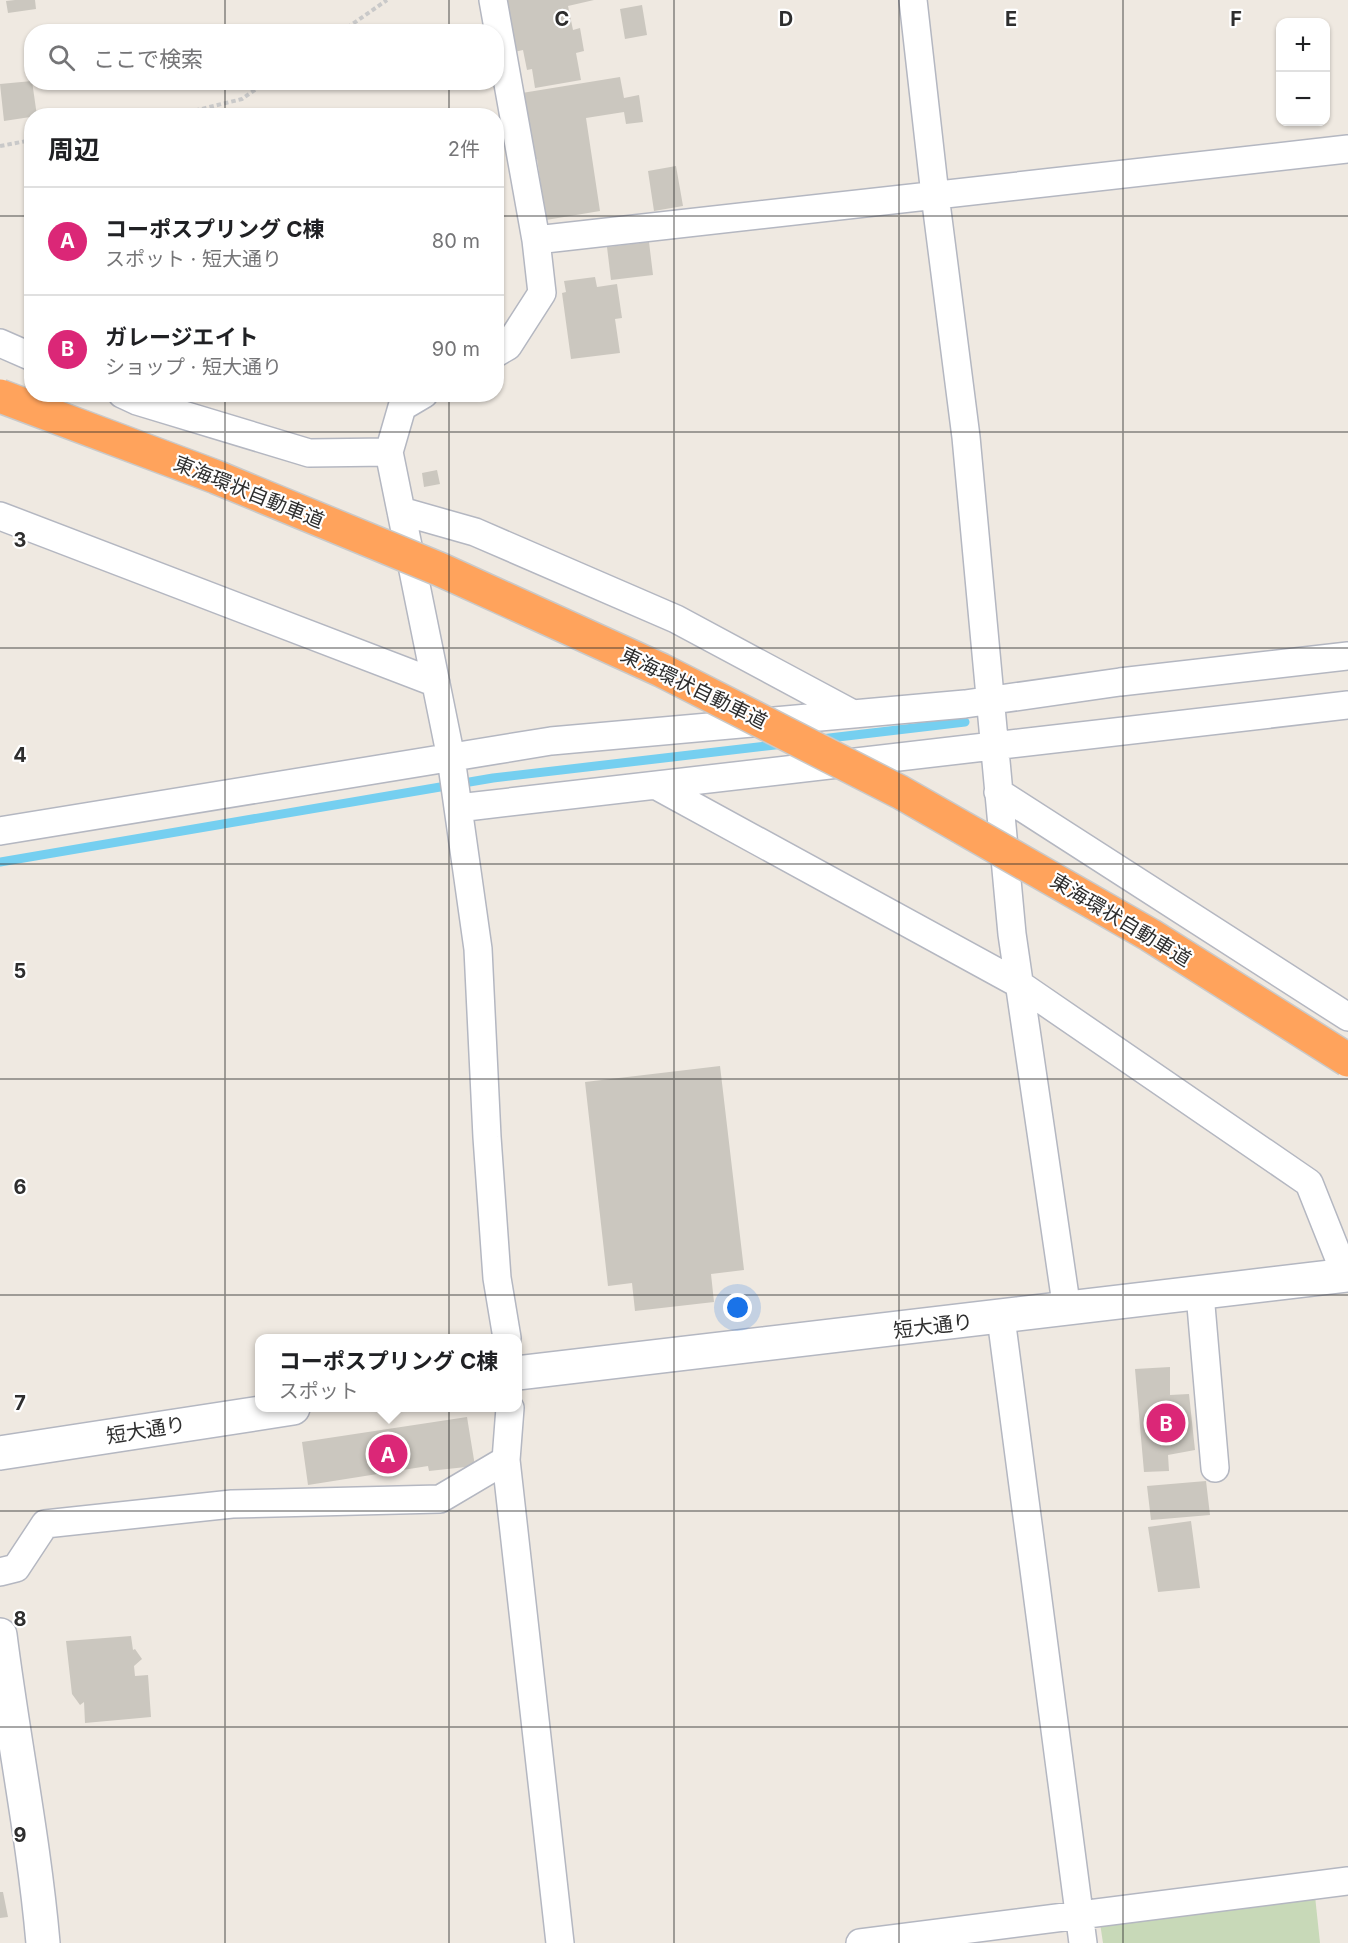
<!DOCTYPE html>
<html lang="ja">
<meta charset="utf-8">
<style>
body{margin:0;font-family:Inter,"Noto Sans JP",sans-serif;background:#f2f2f2;color:#202124}
.controls{position:absolute;right:18px;top:18px;display:grid;overflow:hidden;border-radius:12px;box-shadow:0 2px 4px #0004}
.controls button{width:54px;height:54px;display:grid;place-items:center;padding:0;border:0;border-bottom:2px solid #e0e0e0;background:#fff;color:#202124;font:30px sans-serif}
.you{position:absolute;left:738px;top:1308px;width:21px;height:21px;margin:-15px;border:4px solid #fff;border-radius:50%;background:#1a73e8;box-shadow:0 0 0 9px #1a73e833}
.badge{display:grid;place-items:center;width:39px;height:39px;border-radius:50%;background:#db2777;color:#fff;font-size:20px;font-weight:700}
.pin{position:absolute;translate:-50% -50%;border:3px solid #fff;box-shadow:0 2px 6px #0006}
.popup{position:absolute;left:255px;top:1334px;width:267px;height:78px;box-sizing:border-box;display:grid;place-content:center;border-radius:12px;background:#fff;filter:drop-shadow(0 2px 4px #0005);font-size:20px;white-space:nowrap;color:#757577}
.popup b{font-size:22px;color:#202124}
.popup::after{content:'';position:absolute;left:50%;top:100%;margin-left:-12px;border:12px solid transparent;border-top-color:#fff}
.list{margin:0;padding:0;list-style:none}
h2{display:flex;justify-content:space-between;align-items:center;height:78px;margin:0;padding:0 24px;font-size:26px}
h2 small{font-size:20px;font-weight:400;color:#757577}
.list li{display:grid;grid-template-columns:39px 1fr auto;gap:18px;align-items:center;box-sizing:border-box;height:108px;padding:0 24px;border-top:2px solid #e0e0e0}
.list b{display:block;font-size:22px;white-space:nowrap}
.list p{margin:0;font-size:20px;white-space:nowrap;color:#757577}
.list em{font-size:20px;font-style:normal;color:#757577}
.icon{flex:none;width:33px;height:33px;fill:none;stroke:currentColor;stroke-width:2;stroke-linecap:round;stroke-linejoin:round}
.map{position:relative;flex:none;width:1348px;height:1943px;overflow:hidden}
.search{position:absolute;background:#fff;box-shadow:0 2px 4px #0004;left:24px;top:24px;width:480px;height:66px;display:flex;align-items:center;gap:15px;box-sizing:border-box;padding:0 21px;border-radius:24px;color:#757577;font-size:22px}
.panel{position:absolute;background:#fff;box-shadow:0 2px 4px #0004;left:24px;top:108px;width:480px;height:294px;border-radius:24px}
.map>svg:first-child{display:block}
.cemetery{fill:#c8d9b8}
.lines{fill:none;stroke-linecap:round;stroke-linejoin:round}
.stream{stroke:#75cff0;stroke-width:9}
.building{fill:#cbc7bf}
.minor-casing{stroke:#b4b7c1;stroke-width:30}
.tertiary-casing{stroke:#b4b7c1;stroke-width:36}
.secondary-casing{stroke:#b4b7c1;stroke-width:36}
.path{stroke:#c9c9c9;stroke-width:4;stroke-dasharray:4.5 3;stroke-linecap:butt}
.minor{stroke:#fff;stroke-width:27}
.tertiary{stroke:#fff;stroke-width:33}
.secondary{stroke:#fff;stroke-width:33}
.motorway-bridge-casing{stroke:#c9c9c9;stroke-width:36;stroke-linecap:butt}
.motorway-bridge{stroke:#ffa35c;stroke-width:33}
.grid{fill:none;stroke:#2e2e2e;stroke-width:1.5;stroke-opacity:0.55}
.labels{text-anchor:middle;dominant-baseline:central;stroke-width:4.5;stroke-linejoin:round;paint-order:stroke}
.street-label{font-size:20px;fill:#2e2e2e;stroke:#fff}
.grid-label{font-size:20px;text-anchor:middle;font-weight:bold;fill:#2e2e2e;stroke:#fff;stroke-width:4.5;stroke-linejoin:round;paint-order:stroke}
</style>
<div class="map">
<svg width="1348" height="1943" viewBox="0 0 1348 1943">
<rect width="100%" height="100%" fill="#efe9e1"/>
<path class="cemetery" d="M1315 1896 1320 1943H1103L1100 1923Z"/>
<g class="lines">
<path class="stream" d="M821 739 965 722
M0 862 493 778 784 744"/>
</g>
<path class="building" d="M15 0H35L36 9 8 13 6 1Z
M505 0H594L568 6 573 30 580 28 584 51 576 53 581 80 535 88 532 69 527 70 523 50 514 52Z
M642 5 647 35 625 39 620 9Z
M620 77 624 98 639 95 643 122 626 124 624 112 586 118 600 211 546 220 537 159 533 160 522 93Z
M32 81 37 116 4 121 0 84Z
M676 166 683 206 654 211 648 171Z
M649 242 653 275 611 280 607 247Z
M595 277 597 287 617 284 622 318 615 319 620 353 571 359 562 293 566 292 564 281Z
M437 470 440 484 424 487 422 473Z
M720 1066 744 1270 711 1274 714 1302 635 1311 632 1283 608 1286 585 1082Z
M1170 1367V1395L1189 1394 1195 1450 1168 1455 1169 1471 1144 1472 1135 1369Z
M467 1417 475 1466 429 1471 428 1466 308 1485 302 1442Z
M1206 1481 1210 1515 1151 1520 1147 1486Z
M1191 1521 1200 1588 1158 1592 1148 1527Z
M131 1636 133 1650 135 1649 142 1659 134 1666 135 1676 148 1675 151 1717 85 1723 84 1702 80 1705 72 1694 66 1641Z
M0 1892H3L8 1917 0 1918Z"/>
<g class="lines">
<g class="minor-casing">
<path id="minor" d="M493 0 536 240 542 293 508 346 496 353
M913 0 935 195 966 437 1012 934 1067 1310
M536 240 1348 149
M0 343 32 357
M122 394 137 401 309 453 389 452
M424 394 402 407 389 452 451 758 478 949 487 1137 497 1278 507 1338
M401 511 475 532 676 619 853 714
M0 516 436 683
M657 786 1019 984 1309 1183 1346 1276
M998 792 1348 1017
M458 808 1348 705
M0 831 551 741 965 704 1120 682 1348 656
M1200 1294 1215 1468
M1001 1318 1083 1943
M510 1408 506 1460 560 1943
M0 1572 16 1568 45 1524 232 1504 440 1499 506 1460
M860 1943 1348 1881"/>
</g>
<g class="tertiary-casing">
<path id="tertiary" d="M517 1373 1348 1275
M0 1453 293 1408"/>
</g>
<g class="secondary-casing">
<path id="secondary" d="M0 1635C13 1738 34 1840 43 1943"/>
</g>
<path class="path" d="M341 32 387 0
M173 116 242 99 266 82
M0 146 32 140"/>
<use href="#minor" class="minor"/>
<use href="#tertiary" class="tertiary"/>
<use href="#secondary" class="secondary"/>
<g class="motorway-bridge-casing">
<path id="motorway-bridge" d="M0 396 216 477 439 569 661 670 900 792 1150 935 1348 1060"/>
</g>
<use href="#motorway-bridge" class="motorway-bridge"/>
</g>
<path class="grid" d="M225 0V32M449 0V32M674 0V1943M899 0V1943M1123 0V1943M225 82V116M449 82V116M0 216H32M496 216H1348M225 394V1943M449 394V1943M0 432H1348M0 648H1348M0 864H1348M0 1079H1348M0 1295H1348M0 1511H1348M0 1727H1348"/>
<g class="labels">
<g class="street-label">
<text transform="translate(249 492) rotate(22)">東海環状自動車道</text>
<text transform="translate(694 688) rotate(26)">東海環状自動車道</text>
<text transform="translate(1121 920) rotate(31)">東海環状自動車道</text>
<text transform="translate(933 1326) rotate(-7)">短大通り</text>
<text transform="translate(146 1430) rotate(-9)">短大通り</text>
</g>
</g>
<g class="grid-label">
<text x="562" y="26">C</text>
<text x="786" y="26">D</text>
<text x="1011" y="26">E</text>
<text x="1236" y="26">F</text>
<text x="20" y="547">3</text>
<text x="20" y="762">4</text>
<text x="20" y="978">5</text>
<text x="20" y="1194">6</text>
<text x="20" y="1410">7</text>
<text x="20" y="1626">8</text>
<text x="20" y="1842">9</text>
</g>
</svg>
<div class="controls">
<button>+</button>
<button>−</button>
</div>
<div class="you"></div>
<div class="pin badge" style="left:388px;top:1454px">A</div>
<div class="popup"><b>コーポスプリング C棟</b>スポット</div>
<div class="pin badge" style="left:1166px;top:1423px">B</div>
<div class="search"><svg class="icon" aria-label="search" viewBox="0 0 24 24"><circle cx="10" cy="10" r="6"/><path d="M15 15l6 6"/></svg>ここで検索</div>
<section class="panel">
<h2>周辺<small>2件</small></h2>
<ul class="list">
<li><span class="badge">A</span><div><b>コーポスプリング C棟</b><p>スポット · 短大通り</p></div><em>80 m</em></li>
<li><span class="badge">B</span><div><b>ガレージエイト</b><p>ショップ · 短大通り</p></div><em>90 m</em></li>
</ul>
</section>
</div>
